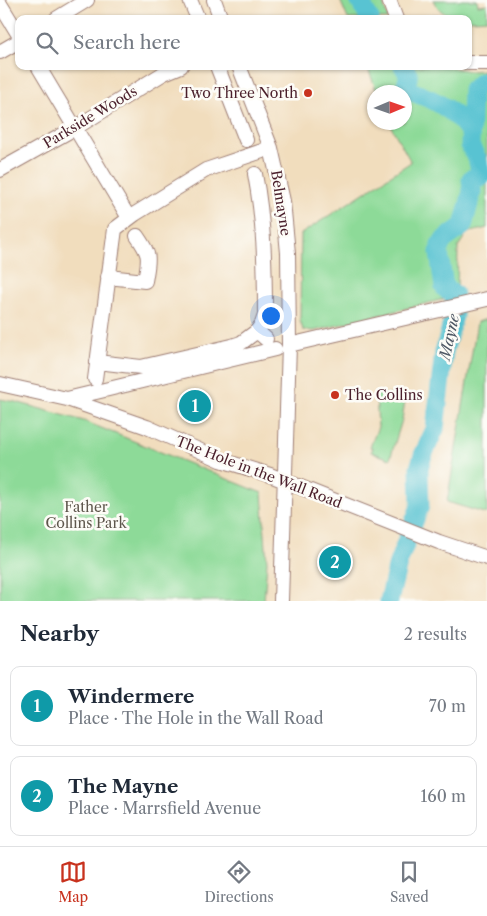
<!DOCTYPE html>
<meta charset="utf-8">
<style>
body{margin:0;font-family:"Libre Caslon Text",serif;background:#f6f6f7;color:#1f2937}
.compass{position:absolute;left:367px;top:85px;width:45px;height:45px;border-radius:50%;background:#fff;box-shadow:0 1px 4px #0004;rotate:88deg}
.you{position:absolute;left:270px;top:315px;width:18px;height:18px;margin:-12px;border:4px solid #fff;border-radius:50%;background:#1a73e8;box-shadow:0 0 0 8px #1a73e833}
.badge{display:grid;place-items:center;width:32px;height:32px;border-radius:50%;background:#c8321e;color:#fff;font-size:16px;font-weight:700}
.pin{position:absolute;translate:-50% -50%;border:2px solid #fff;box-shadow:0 1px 5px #0006}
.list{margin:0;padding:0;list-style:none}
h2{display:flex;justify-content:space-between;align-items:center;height:65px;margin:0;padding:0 20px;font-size:21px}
h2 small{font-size:16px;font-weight:400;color:#747a83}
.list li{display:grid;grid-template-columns:32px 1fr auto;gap:15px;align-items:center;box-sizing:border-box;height:80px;margin:0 10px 10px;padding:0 10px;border:1px solid #e0e1e3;border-radius:10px}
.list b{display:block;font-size:19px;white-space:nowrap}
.list p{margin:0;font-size:16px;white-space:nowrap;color:#747a83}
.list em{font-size:16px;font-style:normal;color:#747a83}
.icon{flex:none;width:28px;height:28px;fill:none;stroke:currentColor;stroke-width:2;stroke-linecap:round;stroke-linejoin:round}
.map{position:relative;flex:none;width:487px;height:601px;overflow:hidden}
.search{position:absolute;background:#fff;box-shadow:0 1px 4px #0004;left:15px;right:15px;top:15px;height:55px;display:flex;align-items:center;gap:12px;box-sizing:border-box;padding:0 18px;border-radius:10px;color:#747a83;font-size:19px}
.sheet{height:245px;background:#fff}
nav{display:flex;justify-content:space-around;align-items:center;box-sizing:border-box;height:70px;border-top:1px solid #e0e1e3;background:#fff;font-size:14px;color:#747a83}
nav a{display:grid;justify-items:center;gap:2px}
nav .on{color:#c8321e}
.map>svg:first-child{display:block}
.green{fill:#8dda98;stroke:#6c7c62}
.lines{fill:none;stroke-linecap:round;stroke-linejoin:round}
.river{stroke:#58c3d2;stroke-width:19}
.minor-casing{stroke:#9e7e74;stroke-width:16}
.minor{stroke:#fff;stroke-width:14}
.poi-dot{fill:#c8321e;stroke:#fdfcf7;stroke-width:2}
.labels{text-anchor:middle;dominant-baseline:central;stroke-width:5;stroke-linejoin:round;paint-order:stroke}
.poi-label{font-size:14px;fill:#4a1f2b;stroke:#fdfcf7;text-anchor:end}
.street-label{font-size:14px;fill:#4a1f2b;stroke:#fdfcf7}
.park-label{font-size:14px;fill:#5e574c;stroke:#fdfcf7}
.water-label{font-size:15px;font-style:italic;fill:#4f5865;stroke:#fdfcf7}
</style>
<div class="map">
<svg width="487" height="601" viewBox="0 0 487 601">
<rect width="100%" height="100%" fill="#fdfcf7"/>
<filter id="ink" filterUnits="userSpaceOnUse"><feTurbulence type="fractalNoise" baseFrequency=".02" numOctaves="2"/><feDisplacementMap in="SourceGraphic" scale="10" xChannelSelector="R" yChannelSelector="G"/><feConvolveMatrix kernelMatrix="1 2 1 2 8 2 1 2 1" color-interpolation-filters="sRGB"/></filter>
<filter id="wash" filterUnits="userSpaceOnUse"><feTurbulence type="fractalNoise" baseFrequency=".0096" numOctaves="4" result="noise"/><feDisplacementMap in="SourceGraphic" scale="20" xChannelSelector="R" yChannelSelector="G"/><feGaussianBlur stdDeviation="1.12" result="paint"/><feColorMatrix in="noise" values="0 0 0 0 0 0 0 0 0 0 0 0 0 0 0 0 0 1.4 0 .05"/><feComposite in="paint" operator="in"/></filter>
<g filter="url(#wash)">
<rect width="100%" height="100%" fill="#f1ddbd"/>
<path class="green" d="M340 0H382L388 19H348Z
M433 0H477L478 5 487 4V19C467 21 443 21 433 0Z
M367 66H441L470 71 487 70V228L467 233 458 247 457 296 314 331 303 330 300 320 301 234 411 162 389 123 404 122V92H377Z
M487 319V514L447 502 477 322Z
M376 394 406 395 402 420 390 459 371 452 373 448 370 447 378 427Z
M0 399 16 402 84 421 262 493 267 562 264 601H0Z"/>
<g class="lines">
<path class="river" d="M359 0 370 19
M403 66C411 78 409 75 405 87 409 92 417 93 423 96 441 103 460 116 470 133
M389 601 398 563 420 506 419 468 423 455 435 429 444 352 454 316V294L448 291 444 287 439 253 440 245 445 239 463 226 472 192 471 179 475 177H481V175L477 158 470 146 472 90 481 82 487 81"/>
</g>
</g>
<g filter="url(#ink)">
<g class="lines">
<g class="minor-casing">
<path id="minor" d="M190 0 198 19
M214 0 221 19
M389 0 396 19
M0 4 19 35
M56 19 87 0
M0 52 19 41
M468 63H487
M38 66 129 218
M217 66 246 140
M239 66 271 148 283 201 288 253 289 345 281 601
M0 170 75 128 164 73 181 66
M108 277 145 281C149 257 151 256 137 236
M257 331 266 339
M289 345 487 299
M97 362 141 367 232 346 241 343 257 331 262 324 265 315C265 267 264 221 255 174
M95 379 115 229 135 214 206 170 271 148
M0 384 67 399 147 427 221 460 270 475 439 542 487 558
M67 399 275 349"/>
</g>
<use href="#minor" class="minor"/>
</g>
</g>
<g class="poi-dot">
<circle cx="308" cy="93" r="5"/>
<circle cx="335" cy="395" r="5"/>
</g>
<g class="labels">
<g class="poi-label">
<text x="298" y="93">Two Three North</text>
<text x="345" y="395" text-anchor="start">The Collins</text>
</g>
<g class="street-label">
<text transform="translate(90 117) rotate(-31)">Parkside Woods</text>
<text transform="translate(281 203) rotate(81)">Belmayne</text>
<text transform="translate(259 472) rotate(21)">The Hole in the Wall Road</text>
</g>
<g class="park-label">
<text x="86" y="507">Father<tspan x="86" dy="16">Collins Park</tspan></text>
</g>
<g class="water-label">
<text transform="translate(449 337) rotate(-78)">Mayne</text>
</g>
</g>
</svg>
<svg class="compass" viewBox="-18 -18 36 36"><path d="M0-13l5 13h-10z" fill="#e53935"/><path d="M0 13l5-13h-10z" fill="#747a83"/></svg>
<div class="you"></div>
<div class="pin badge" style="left:195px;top:406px;background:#0f9aa8">1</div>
<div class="pin badge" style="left:335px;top:562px;background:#0f9aa8">2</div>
<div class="search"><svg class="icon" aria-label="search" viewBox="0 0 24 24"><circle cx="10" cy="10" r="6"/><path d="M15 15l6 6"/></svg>Search here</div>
</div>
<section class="sheet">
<h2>Nearby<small>2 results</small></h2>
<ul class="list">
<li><span class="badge" style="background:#0f9aa8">1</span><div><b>Windermere</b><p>Place · The Hole in the Wall Road</p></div><em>70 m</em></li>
<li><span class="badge" style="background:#0f9aa8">2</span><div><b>The Mayne</b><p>Place · Marrsfield Avenue</p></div><em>160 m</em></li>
</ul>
</section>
<nav>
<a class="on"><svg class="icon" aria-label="map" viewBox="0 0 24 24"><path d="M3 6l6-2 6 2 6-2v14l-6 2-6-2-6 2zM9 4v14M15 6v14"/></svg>Map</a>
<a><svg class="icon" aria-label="directions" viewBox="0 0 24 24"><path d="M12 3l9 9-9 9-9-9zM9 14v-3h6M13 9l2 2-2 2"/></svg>Directions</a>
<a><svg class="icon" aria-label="saved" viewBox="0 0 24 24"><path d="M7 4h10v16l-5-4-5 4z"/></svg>Saved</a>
</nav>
